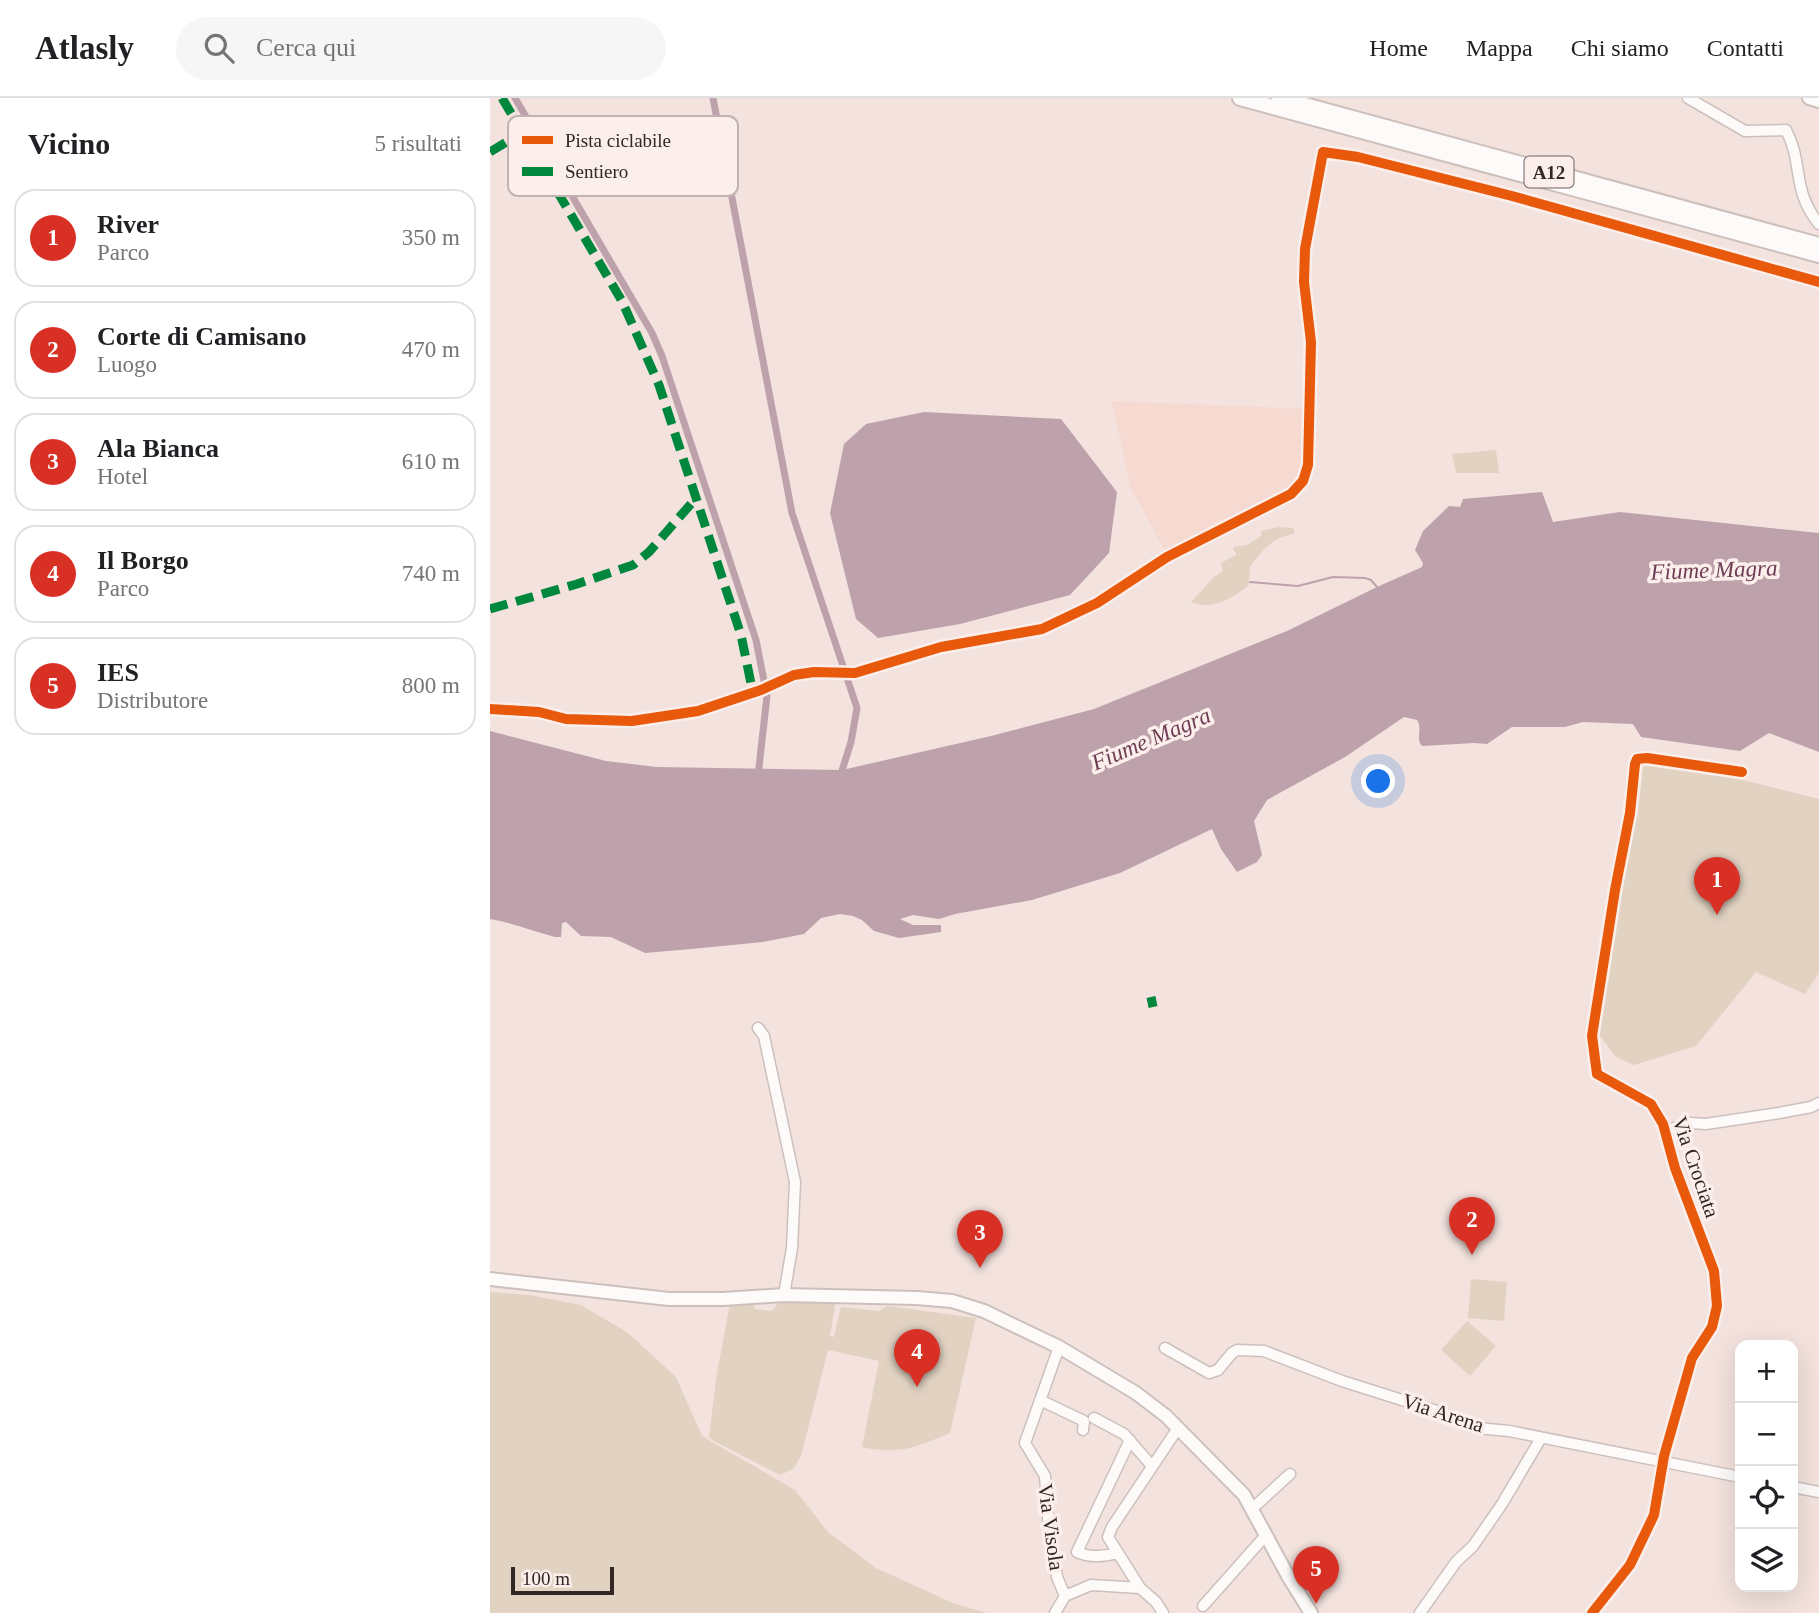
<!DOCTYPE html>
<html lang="it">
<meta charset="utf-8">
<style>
body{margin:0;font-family:"Times New Roman",serif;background:#f6f6f6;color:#202124}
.controls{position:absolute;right:21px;bottom:21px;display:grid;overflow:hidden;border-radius:14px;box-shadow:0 7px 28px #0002}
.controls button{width:63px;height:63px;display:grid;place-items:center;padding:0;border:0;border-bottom:2px solid #e0e0e0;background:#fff;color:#202124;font:35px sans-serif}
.scale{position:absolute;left:21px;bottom:18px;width:103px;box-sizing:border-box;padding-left:7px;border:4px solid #322724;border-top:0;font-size:19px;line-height:24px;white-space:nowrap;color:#322724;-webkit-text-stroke:5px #fbeeeb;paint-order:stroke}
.you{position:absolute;left:889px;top:684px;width:24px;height:24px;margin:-18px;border:5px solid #fff;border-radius:50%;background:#1a73e8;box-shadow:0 0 0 10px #1a73e833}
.badge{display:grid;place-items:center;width:46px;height:46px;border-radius:50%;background:#d93025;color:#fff;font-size:23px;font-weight:700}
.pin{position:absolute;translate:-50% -58px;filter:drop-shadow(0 2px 4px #0008)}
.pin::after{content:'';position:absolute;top:37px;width:24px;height:21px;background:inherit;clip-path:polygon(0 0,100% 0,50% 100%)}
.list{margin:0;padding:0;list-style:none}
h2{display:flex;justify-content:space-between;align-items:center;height:91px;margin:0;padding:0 28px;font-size:30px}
h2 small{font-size:23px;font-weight:400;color:#757577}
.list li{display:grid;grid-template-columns:46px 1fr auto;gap:21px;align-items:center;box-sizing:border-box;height:98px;margin:0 14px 14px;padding:0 14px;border:2px solid #e0e0e0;border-radius:21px}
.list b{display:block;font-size:26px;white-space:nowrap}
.list p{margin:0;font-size:23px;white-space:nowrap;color:#757577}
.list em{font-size:23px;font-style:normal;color:#757577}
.icon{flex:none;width:38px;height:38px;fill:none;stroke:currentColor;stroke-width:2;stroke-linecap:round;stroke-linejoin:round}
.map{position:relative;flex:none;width:1329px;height:1515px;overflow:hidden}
header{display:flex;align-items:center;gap:42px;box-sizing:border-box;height:98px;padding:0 35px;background:#fff;border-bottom:2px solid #e0e0e0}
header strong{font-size:33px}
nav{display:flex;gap:38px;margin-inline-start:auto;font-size:24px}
.search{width:490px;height:63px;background:#f6f6f6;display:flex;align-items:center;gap:18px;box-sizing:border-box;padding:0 24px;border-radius:38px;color:#757577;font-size:26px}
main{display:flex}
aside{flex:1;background:#fff}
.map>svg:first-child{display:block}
.built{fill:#f6d9d1}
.green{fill:#e2d2c2}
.water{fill:#bea2ab}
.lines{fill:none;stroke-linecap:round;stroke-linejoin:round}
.stream{stroke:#bea2ab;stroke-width:2}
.canal{stroke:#bea2ab;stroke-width:7}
.minor-casing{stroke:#cdc0bc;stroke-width:13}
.major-casing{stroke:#cdc0bc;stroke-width:16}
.highway-casing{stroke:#cdc0bc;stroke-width:18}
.minor{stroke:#fdfbfa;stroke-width:10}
.major{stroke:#fdfbfa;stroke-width:12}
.highway{stroke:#fdfbfa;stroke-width:14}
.quiet{stroke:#00873e;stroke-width:9;stroke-dasharray:18 9;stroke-linecap:butt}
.cycleway-casing{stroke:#fbeeeb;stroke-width:15}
.cycleway{stroke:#e8590c;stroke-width:10}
.labels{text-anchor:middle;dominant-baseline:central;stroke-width:7;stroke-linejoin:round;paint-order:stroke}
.shield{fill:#fbeeeb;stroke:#6e6360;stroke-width:2}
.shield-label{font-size:19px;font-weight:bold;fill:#322724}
.street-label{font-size:21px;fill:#322724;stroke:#fbeeeb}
.water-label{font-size:23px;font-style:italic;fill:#6f3d56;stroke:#fbeeeb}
.key{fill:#fbeeeb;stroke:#bfb2af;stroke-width:2}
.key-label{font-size:19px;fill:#322724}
</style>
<header>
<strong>Atlasly</strong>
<div class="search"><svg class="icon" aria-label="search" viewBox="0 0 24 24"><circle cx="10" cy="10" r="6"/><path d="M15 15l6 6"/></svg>Cerca qui</div>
<nav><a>Home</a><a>Mappa</a><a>Chi siamo</a><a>Contatti</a></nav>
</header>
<main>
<aside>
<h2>Vicino<small>5 risultati</small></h2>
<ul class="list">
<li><span class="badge">1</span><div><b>River</b><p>Parco</p></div><em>350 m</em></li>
<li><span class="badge">2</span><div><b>Corte di Camisano</b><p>Luogo</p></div><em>470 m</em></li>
<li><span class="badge">3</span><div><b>Ala Bianca</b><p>Hotel</p></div><em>610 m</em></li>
<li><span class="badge">4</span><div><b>Il Borgo</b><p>Parco</p></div><em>740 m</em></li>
<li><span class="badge">5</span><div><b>IES</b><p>Distributore</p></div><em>800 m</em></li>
</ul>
</aside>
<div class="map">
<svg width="1329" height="1515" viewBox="0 0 1329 1515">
<rect width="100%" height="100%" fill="#f3e2dd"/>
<path class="built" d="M622 303 817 311 812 377 799 393 676 455 640 388Z"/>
<path class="green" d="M1006 352 1009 375H966L962 356Z
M789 429 803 430 805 435C778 442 776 450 760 468L759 487C743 500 722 513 701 504L723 480 733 473 731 465 746 457V454L743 452 744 449 757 447 771 438V433Z
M1153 667 1249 681 1329 701V875L1315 896 1266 874 1206 948 1144 967 1126 959 1108 935 1120 848 1150 698Z
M981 1181 1017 1184 1014 1223 978 1220Z
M0 1194 39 1197 91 1207 138 1235 186 1279 212 1338 305 1392 338 1434 386 1470 465 1506 497 1515H0Z
M346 1201 340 1238 344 1239 351 1209 389 1213 398 1208 486 1220 460 1335C426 1349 410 1357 372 1349L389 1263 338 1252 311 1358 303 1371 290 1377 222 1342 219 1338 227 1275 240 1206H263L265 1211 282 1213 289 1204Z
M977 1223 1006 1248 980 1278 951 1252Z"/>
<path class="water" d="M434 314 571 321 627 394 619 455 580 497 470 526 388 540 366 521 340 415 354 346 376 326Z
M1052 394 1063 424 1130 414 1329 435V654L1279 635 1250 653 1151 639 1143 626 1093 624 1075 629H1022L997 646 984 645 932 648C925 641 933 630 927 622L914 619 855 659 777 702 764 723 772 757 767 764 747 774 731 751 722 731 630 775 542 802 465 816 449 821 423 817 410 821 423 827H451V834L409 840 384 833 372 822 363 818 350 816 331 820 314 836 273 844 201 851 155 855 121 839 91 838 76 824 72 825 71 839H65C42 833 23 825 0 821V633L116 663 167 669 352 672 501 638 604 611 797 533 887 489 932 469 933 465 925 452 933 433 959 408 970 409 973 401Z"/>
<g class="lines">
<path class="stream" d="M760 484 808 488 843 479 875 480 881 482 887 489"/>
<path class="canal" d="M25 0 162 235 172 258 266 542 277 598 268 678
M223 0 302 415 367 610 361 644 350 679"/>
<g class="minor-casing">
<path id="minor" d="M1198 0 1255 33 1296 32C1314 66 1301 92 1329 126
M268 930 274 938 305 1084 302 1150 294 1197
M1175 1033 1200 1025 1216 1026 1289 1015 1321 1009 1329 1005
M569 1249 535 1345 555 1378 559 1432 567 1479 575 1498
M675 1250 719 1275 728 1272 742 1255 747 1252 774 1253 852 1283 947 1313 988 1330 1019 1333 1250 1379
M550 1302 594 1323 593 1332
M604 1320 634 1336 662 1368
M1303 1389 1329 1394
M763 1410 800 1376
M627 1455C613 1459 600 1460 587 1454L640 1342
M575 1498 601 1487 650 1490
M713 1508 776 1437
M565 1515 575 1498
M673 1515 666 1504 650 1490 618 1439 622 1429 688 1330
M930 1515 966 1464 983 1448 1012 1406 1051 1340
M1102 1515 1140 1467 1164 1417 1174 1358 1202 1260 1222 1229 1227 1208 1224 1173 1185 1070 1173 1026 1161 1006 1107 976 1102 938 1125 792 1140 715 1145 666 1147 661 1157 660 1252 674"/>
</g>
<g class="major-casing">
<path id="major" d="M1319 0 1329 3
M0 1181 179 1201H233L294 1197 427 1200 462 1203 494 1213 569 1249 646 1295 676 1318 754 1397 798 1478 821 1515"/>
</g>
<g class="highway-casing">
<path id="highway" d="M750 0 1329 157
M789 0 1329 147"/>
</g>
<use href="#minor" class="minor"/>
<use href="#major" class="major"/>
<use href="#highway" class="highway"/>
<path class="quiet" d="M12 0 132 203 169 287 251 537 263 595
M0 54 33 34
M0 511 87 486 143 467 159 454 207 399
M661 899 663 909"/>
<g class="cycleway-casing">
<path id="cycleway" d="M0 611 49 614 76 621 142 623 208 613 271 592 304 577 324 574 365 575 451 549 552 531 607 505 677 459 801 396 813 383 818 367 821 244 814 184 815 151 833 54 868 59 1022 98 1329 184
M1102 1515 1140 1467 1164 1417 1174 1358 1202 1260 1222 1229 1227 1208 1224 1173 1185 1070 1173 1026 1161 1006 1107 976 1102 938 1125 792 1140 715 1145 666 1147 661 1157 660 1252 674"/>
</g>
<use href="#cycleway" class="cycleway"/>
</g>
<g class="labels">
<rect class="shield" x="1034.5" y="58.5" width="49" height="31" rx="5"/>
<g class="shield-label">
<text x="1059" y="74">A12</text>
</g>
<g class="street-label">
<text transform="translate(1206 1069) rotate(71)">Via Crociata</text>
<text transform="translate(953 1315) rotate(18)">Via Arena</text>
<text transform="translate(561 1429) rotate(82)">Via Visola</text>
</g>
<g class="water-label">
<text transform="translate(1224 472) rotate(-2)">Fiume Magra</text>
<text transform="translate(661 641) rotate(-23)">Fiume Magra</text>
</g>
</g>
<rect x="18" y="18" width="230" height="80" rx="10" class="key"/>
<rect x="32" y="38" width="31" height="8" fill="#e8590c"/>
<rect x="32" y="69" width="31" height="9" fill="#00873e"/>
<g class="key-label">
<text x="75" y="49">Pista ciclabile</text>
<text x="75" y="80">Sentiero</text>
</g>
</svg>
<div class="controls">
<button>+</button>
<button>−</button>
<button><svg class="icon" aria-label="locate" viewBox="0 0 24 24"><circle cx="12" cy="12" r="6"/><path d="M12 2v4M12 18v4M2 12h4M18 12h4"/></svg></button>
<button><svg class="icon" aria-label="layers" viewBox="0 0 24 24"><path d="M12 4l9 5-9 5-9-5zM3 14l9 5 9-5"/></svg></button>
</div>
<div class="scale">100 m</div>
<div class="you"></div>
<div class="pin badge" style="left:1227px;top:817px">1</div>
<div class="pin badge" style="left:982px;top:1157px">2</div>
<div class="pin badge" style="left:490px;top:1170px">3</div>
<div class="pin badge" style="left:427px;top:1289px">4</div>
<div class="pin badge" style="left:826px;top:1506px">5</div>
</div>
</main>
